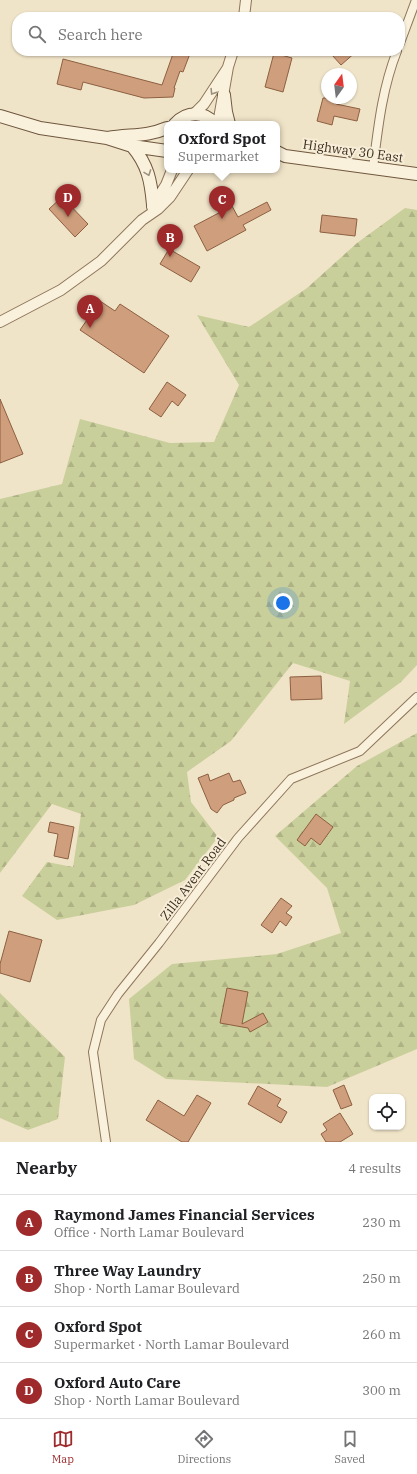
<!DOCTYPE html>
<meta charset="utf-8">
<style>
body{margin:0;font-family:"IBM Plex Serif",serif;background:#f6f6f6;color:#202124}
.controls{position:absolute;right:12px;bottom:12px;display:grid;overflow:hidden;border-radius:8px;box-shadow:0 1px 3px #0004}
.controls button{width:36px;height:36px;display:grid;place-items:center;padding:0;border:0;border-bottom:1px solid #e0e0e0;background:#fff;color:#202124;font:20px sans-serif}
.compass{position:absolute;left:321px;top:68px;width:36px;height:36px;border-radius:50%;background:#fff;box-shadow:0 1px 3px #0004;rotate:14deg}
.you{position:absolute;left:283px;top:603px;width:14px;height:14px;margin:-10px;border:3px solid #fff;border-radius:50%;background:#1a73e8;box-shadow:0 0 0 6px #1a73e833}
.badge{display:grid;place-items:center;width:26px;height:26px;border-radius:50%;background:#9e2a2b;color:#fff;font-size:13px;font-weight:700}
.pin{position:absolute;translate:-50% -33px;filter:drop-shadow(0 1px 2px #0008)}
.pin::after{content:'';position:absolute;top:21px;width:14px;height:12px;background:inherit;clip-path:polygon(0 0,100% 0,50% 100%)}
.popup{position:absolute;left:164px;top:121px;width:116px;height:52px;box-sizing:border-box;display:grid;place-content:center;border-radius:8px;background:#fff;filter:drop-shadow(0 1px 3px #0005);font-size:13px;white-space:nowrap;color:#757577}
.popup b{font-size:15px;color:#202124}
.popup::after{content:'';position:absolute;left:50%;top:100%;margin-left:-8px;border:8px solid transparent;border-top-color:#fff}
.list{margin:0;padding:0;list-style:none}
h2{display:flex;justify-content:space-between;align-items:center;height:52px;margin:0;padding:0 16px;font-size:17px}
h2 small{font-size:13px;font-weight:400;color:#757577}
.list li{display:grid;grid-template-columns:26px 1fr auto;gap:12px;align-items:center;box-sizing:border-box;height:56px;padding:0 16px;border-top:1px solid #e0e0e0}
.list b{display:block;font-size:15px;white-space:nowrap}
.list p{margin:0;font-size:13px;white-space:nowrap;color:#757577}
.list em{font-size:13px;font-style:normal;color:#757577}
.icon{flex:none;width:22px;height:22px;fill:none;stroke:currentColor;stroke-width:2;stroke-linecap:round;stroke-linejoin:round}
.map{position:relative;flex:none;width:417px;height:1142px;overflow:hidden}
.search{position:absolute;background:#fff;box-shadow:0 1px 3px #0004;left:12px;right:12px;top:12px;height:44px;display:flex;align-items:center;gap:10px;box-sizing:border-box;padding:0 14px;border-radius:16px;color:#757577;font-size:15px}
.sheet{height:276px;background:#fff}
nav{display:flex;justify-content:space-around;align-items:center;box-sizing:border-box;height:56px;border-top:1px solid #e0e0e0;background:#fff;font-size:11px;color:#757577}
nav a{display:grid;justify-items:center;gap:2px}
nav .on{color:#9e2a2b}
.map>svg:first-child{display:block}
.forest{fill:url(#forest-firs)}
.building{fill:#cf9f7d;stroke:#8d5f41}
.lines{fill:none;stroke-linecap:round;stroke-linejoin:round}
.minor-casing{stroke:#8d765c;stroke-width:10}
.tertiary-casing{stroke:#8d765c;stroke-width:12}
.secondary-casing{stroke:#6f573f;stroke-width:14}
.minor{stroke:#faf1dc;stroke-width:8}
.tertiary{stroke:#faf1dc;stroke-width:10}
.secondary{stroke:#faf1dc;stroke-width:12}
.oneway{stroke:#9c907e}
.labels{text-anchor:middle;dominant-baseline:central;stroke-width:4;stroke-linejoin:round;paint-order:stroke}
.street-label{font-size:13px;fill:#3d2e20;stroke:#f7eed8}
</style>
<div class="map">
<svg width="417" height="1142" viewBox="0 0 417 1142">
<defs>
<pattern id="forest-firs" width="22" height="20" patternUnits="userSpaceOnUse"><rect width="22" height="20" fill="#c9cf9b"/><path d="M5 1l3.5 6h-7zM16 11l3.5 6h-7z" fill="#aeb285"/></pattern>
</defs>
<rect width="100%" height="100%" fill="#f0e4c8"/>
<path class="forest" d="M405 208 417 210V665L401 682 344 724 350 681 293 663 231 741 187 772 191 802 218 837 185 880 134 905 57 920 22 896 47 862 73 867 81 814 52 804 0 873V499L62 484 80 419 170 443 214 442 239 385 197 315 249 327 307 288 357 243Z
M417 733V1049L327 1087 166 1079 134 1059 129 999 172 964 277 954 341 933 327 888 275 836 357 766Z
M0 993 65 1057 58 1119 28 1130 0 1118Z"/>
<path class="building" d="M174 51H191L183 72 180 71 174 88H175L173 97 144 98 83 82 81 90 57 84 63 59 162 85Z
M336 51H357L341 65 332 55Z
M274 53 292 58 283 92 265 87Z
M323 98H338L336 104 360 109 357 121 334 116 332 125 317 121Z
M62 197 88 224 75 237 49 209Z
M267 202 271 210 243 225 246 230 207 251 194 226 232 206 238 217Z
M322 215 357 219 355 236 320 232Z
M169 249 200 267 191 282 160 264Z
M100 301 115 311 120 304 169 336 144 373 80 330Z
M167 382 186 395 178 406 172 401 161 417 149 409Z
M0 399 23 454 0 463Z
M321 676 322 699 291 700 290 677Z
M229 773 233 782 240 780 246 793 234 798V800L223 805 217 813 211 809 198 778 208 774 210 781Z
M316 814 333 827 320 845 311 838 305 846 297 840Z
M50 822 74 827 68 859 54 856 58 834 48 832Z
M281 898 292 906 286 913 292 917 286 926 280 921 272 933 261 925Z
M9 931 42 940 30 982 0 973V964Z
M227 988 248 992 242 1024 263 1013 268 1022 250 1032 248 1028 220 1023Z
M344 1085 352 1105 341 1109 333 1090Z
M258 1086 281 1099 277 1106 287 1112 281 1123 248 1104Z
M197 1095 211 1103 188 1142H182L146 1120 158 1100 184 1116Z
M340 1113 353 1134 340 1142H326L321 1134 327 1130 323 1124Z"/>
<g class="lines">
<g class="minor-casing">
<path id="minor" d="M400 43 416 0
M373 168C378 128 382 89 397 51
M106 1142 93 1052 101 1020 118 994 159 943 238 838 291 779 360 751 417 697"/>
</g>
<g class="tertiary-casing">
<path id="tertiary" d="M244 17 246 0
M194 114 204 104 227 69
M218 124 228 67 233 51
M152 207 166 185 172 170
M0 322 61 290 101 261 142 220 158 209 170 197 188 170"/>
</g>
<g class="secondary-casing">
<path id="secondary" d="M224 95 226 112 229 124
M0 116 40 128 107 138 132 146 167 151
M175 124C187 111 204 111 215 124
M108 138C129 134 146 137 167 128
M132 146C148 165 151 181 153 205
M277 152 285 156 417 174"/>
</g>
<use href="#minor" class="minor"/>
<use href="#tertiary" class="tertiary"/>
<use href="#secondary" class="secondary"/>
</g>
<defs><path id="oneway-chevron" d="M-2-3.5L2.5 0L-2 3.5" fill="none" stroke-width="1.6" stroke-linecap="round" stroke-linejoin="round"/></defs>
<g class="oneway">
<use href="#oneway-chevron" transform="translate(213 92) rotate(122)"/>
<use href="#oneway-chevron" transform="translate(148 173) rotate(70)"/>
</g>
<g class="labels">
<g class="street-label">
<text transform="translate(353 151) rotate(8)">Highway 30 East</text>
<text transform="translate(193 879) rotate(-53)">Zilla Avent Road</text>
</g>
</g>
</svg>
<div class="controls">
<button><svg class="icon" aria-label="locate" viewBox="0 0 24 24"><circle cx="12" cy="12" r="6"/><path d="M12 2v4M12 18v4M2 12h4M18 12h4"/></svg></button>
</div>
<svg class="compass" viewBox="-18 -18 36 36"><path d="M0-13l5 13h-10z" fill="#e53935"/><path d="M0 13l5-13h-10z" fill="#757577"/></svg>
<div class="you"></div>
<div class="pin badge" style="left:90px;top:328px">A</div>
<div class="pin badge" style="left:170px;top:257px">B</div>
<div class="pin badge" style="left:222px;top:219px">C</div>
<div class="popup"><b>Oxford Spot</b>Supermarket</div>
<div class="pin badge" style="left:68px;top:217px">D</div>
<div class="search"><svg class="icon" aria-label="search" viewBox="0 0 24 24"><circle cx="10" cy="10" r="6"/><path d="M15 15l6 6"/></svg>Search here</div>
</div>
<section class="sheet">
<h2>Nearby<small>4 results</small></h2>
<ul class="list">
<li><span class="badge">A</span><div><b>Raymond James Financial Services</b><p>Office · North Lamar Boulevard</p></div><em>230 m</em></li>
<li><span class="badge">B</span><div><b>Three Way Laundry</b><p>Shop · North Lamar Boulevard</p></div><em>250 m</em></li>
<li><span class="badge">C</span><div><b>Oxford Spot</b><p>Supermarket · North Lamar Boulevard</p></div><em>260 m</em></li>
<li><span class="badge">D</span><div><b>Oxford Auto Care</b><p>Shop · North Lamar Boulevard</p></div><em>300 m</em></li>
</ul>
</section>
<nav>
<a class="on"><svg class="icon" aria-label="map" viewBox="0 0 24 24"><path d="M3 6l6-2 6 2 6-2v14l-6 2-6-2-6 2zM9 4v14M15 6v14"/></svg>Map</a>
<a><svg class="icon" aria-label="directions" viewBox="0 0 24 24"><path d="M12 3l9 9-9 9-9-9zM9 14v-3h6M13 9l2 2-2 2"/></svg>Directions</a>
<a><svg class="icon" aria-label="saved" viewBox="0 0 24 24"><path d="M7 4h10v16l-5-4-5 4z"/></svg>Saved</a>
</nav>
